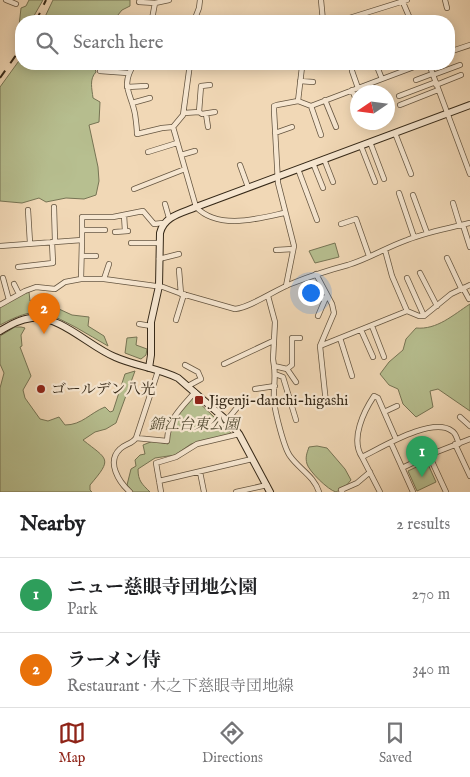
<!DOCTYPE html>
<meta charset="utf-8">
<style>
body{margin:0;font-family:"IM FELL English","Noto Serif JP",serif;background:#f2f2f2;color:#202124}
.compass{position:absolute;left:350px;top:85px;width:45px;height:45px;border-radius:50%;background:#fff;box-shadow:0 2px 12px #0003;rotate:257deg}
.you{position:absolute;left:310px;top:292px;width:18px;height:18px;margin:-12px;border:4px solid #fff;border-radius:50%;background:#1a73e8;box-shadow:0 0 0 8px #1a73e833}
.badge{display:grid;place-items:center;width:32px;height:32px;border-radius:50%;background:#8f2418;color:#fff;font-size:16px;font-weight:700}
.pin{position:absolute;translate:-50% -41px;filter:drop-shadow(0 1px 2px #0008)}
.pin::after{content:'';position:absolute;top:26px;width:18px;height:15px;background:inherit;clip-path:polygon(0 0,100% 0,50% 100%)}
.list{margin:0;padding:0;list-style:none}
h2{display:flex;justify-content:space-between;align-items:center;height:65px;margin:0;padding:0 20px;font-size:21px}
h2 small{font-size:16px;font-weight:400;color:#757577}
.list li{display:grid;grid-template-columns:32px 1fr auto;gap:15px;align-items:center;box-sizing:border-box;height:75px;padding:0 20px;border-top:1px solid #e0e0e0}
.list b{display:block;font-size:19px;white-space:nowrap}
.list p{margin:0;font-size:16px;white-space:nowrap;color:#757577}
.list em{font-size:16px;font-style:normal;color:#757577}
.icon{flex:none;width:28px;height:28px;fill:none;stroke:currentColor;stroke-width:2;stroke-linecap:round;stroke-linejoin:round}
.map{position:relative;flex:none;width:470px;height:492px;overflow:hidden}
.search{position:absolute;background:#fff;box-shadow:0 2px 12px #0003;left:15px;right:15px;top:15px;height:55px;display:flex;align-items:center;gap:12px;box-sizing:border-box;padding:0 18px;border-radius:20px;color:#757577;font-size:19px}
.sheet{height:215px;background:#fff}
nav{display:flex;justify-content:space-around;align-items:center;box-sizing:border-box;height:70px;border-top:1px solid #e0e0e0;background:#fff;font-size:14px;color:#757577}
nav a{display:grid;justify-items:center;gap:2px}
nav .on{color:#8f2418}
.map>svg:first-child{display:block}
.green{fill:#b7bf90;stroke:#767454}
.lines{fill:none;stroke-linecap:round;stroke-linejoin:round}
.street-casing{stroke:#655540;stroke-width:6}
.secondary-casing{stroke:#362918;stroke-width:8}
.street{stroke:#f6e6d0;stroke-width:4.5}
.secondary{stroke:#f6e6d0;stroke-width:6}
.rail{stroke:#362918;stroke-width:2;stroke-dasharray:9 9;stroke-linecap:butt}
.poi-dot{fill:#8f2418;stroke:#f6e6d0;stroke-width:2}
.labels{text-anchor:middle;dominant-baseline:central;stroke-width:4.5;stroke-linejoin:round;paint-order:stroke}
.poi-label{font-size:15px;fill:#362918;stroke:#f6e6d0;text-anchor:start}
.park-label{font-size:15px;font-style:italic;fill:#564e36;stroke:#f6e6d0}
</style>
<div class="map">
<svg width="470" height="492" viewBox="0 0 470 492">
<rect width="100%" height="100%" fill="#f1d8b6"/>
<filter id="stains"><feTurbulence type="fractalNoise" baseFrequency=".004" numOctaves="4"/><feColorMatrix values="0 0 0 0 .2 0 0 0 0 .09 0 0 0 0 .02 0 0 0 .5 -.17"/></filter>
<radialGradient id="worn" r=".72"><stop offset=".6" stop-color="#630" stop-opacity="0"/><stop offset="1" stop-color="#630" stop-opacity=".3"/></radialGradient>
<path class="green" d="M29 0H43L31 21H21V31L19 26 21 8 26 6Z
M53 0H130V6L122 10 113 21H43Z
M21 58V64H88L95 69 96 72C89 79 92 89 93 98L100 102 99 122 89 125 98 167 99 181 96 195 84 199 66 198 46 202 39 198 22 203 0 201V87Z
M335 243 339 257 315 263 309 251Z
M29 292 30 301 48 304 72 315 89 317 88 326 104 336 108 346C98 340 87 334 77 328 43 310 36 306 0 325V307L19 295Z
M470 304V411L438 389 430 391 433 407 416 417 403 404 398 389 389 385 380 374 389 362 403 350 406 339 416 328C437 330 453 315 470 304Z
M15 327H21L25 328 21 335 22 346 20 347 31 376 23 390 25 398 40 419 48 421 59 417 65 425C82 425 90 413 105 407L110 412 113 411 125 374 135 371 116 423 106 429 95 432 83 440C108 460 113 458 90 485V490L92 492H0V388L4 373 0 364V336Z
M137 337 136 345 147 349 146 355 141 359 125 353 127 338Z
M193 397 232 434 191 444 175 455 155 458 138 469C138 481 142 484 150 492H132L127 485 131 469 136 466 135 460 140 455 145 454 143 445 153 441 168 444 169 430 175 417Z
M317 446 327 448 345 469 351 480 345 487 336 492C328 490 309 471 307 464 305 457 307 453 309 447Z
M427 462 436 482 417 491 408 471Z"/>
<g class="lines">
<g class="street-casing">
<path id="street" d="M6 0 16 4
M321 0 323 21
M402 0 411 21
M445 0 447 8
M139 2 155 3
M149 21 152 19 155 3 169 0
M194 21 199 8 200 0
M340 21 407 0
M449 52 470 45
M104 64 100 71 128 73
M134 64C120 87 131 92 135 114 136 121 137 128 137 134L162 128 173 127
M190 64 183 115 173 127 196 207C218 230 257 219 284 213
M232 64 241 67 252 64
M376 64 382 79 422 64
M429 64 470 174
M352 71 358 88
M433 75 460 65
M416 80 432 74
M300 81 313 82
M436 85 461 75
M127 87 146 86
M352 90 358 104
M399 96 436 82
M325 100 336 127
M298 101 311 106 382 79
M132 103 150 98
M400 105 438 90
M311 106 321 135
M199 112 201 86 210 85
M184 113 199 112 202 114 215 112
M206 114 208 127
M275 133 292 127
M395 133 411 174
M370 142 384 179
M361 146 375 182
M148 152 177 143
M181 155 195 151
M324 159 333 182
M313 163 323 188
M240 165 248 187
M298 169 317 220
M134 189 185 169
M399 193 414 237
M413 195 427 233
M453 203 460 226
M165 204 169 218
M54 207 55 241
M28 210 30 243
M124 215 125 231
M341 224 356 219 369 256
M463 225 470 247
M82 230H105
M115 232 128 231
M82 240V217H113L143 211 154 224 163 223
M131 243H159
M0 246 82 240 81 279H104L163 287 179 293 235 309C252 307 276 289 293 283 311 276 329 270 348 265 368 259 387 247 407 240 428 232 449 228 470 223
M276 250 293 249
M385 250 392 276 407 311
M82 256H96
M447 258 461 288
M159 259 179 254
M18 267 53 263 52 242
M179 270 181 294
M420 273 437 306
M316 274 332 304 334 313 320 346 326 403H341
M3 278 9 300
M407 278 424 316
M104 279 109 264
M14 284 19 294
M286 286 294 246 278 183 274 111V106L277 105 298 101 302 67 305 64
M463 288 469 299
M268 296 275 322 273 359 274 366 287 369 292 365V338H300
M315 299 326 298
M0 305 25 291 36 287 55 289 65 282 81 279
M318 316 327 295
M176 320 184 294
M139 324 151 326
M372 326 384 357
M361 330 373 357
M340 338 352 376
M320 346 407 311 419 316H424L451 294 470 285
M224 364 273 341
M185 365 198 372 201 379 188 386
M274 366C276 378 273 389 274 401 275 412 284 448 290 456 299 469 314 476 319 492
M287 369 296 382
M275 374 283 377 296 420
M255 389 275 386
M384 412 397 406
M460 417 470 426
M227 420 240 404
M136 438 167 441C168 419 181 408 195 392
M391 443 413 492
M455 444 470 476
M429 455 446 492
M362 457C350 439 364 411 374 396L378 398 396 439
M402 468 429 455 470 439
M200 472 204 492
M159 481 252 459
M130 492C119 482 106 462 120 449 125 444 132 444 136 438L158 371
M161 492 156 463 176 457 197 444 239 434
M236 492 267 485
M342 492 341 490 357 483 370 472
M380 492 362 457C381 448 432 416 452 431 456 433 457 439 459 444"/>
</g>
<g class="secondary-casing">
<path id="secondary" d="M0 331C10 325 20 319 32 318 60 315 90 347 115 357 135 366 158 368 178 378L232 425 239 434 270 492
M149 368 151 355V322L159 286 160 233C164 216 182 213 196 207L470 105"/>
</g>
<use href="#street" class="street"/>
<use href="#secondary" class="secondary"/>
<path class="rail" d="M36 21 46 0
M0 78 21 48"/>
</g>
<g class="poi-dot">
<circle cx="41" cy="389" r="5"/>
<rect x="194" y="395" width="10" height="10" rx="2.5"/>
</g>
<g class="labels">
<g class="poi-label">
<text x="51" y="389">ゴールデン八光</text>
<text x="209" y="400">Jigenji-danchi-higashi</text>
</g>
<g class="park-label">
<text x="194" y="424">錦江台東公園</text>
</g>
</g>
<rect width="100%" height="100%" filter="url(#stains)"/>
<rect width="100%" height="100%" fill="url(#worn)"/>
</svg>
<svg class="compass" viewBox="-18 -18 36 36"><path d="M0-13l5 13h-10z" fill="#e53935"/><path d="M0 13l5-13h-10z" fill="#757577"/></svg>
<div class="you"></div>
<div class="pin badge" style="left:422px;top:477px;background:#2e9e5b">1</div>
<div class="pin badge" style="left:44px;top:334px;background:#e8710a">2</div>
<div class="search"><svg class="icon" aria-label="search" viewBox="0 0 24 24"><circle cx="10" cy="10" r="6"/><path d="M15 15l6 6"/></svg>Search here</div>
</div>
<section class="sheet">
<h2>Nearby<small>2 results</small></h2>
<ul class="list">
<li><span class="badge" style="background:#2e9e5b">1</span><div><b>ニュー慈眼寺団地公園</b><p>Park</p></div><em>270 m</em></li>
<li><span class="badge" style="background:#e8710a">2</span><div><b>ラーメン侍</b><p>Restaurant · 木之下慈眼寺団地線</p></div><em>340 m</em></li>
</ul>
</section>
<nav>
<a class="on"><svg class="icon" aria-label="map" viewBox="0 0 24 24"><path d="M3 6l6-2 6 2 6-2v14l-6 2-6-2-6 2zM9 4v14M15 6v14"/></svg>Map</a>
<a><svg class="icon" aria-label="directions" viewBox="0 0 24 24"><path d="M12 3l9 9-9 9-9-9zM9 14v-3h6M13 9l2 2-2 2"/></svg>Directions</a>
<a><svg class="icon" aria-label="saved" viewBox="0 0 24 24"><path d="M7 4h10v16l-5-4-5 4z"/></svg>Saved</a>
</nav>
